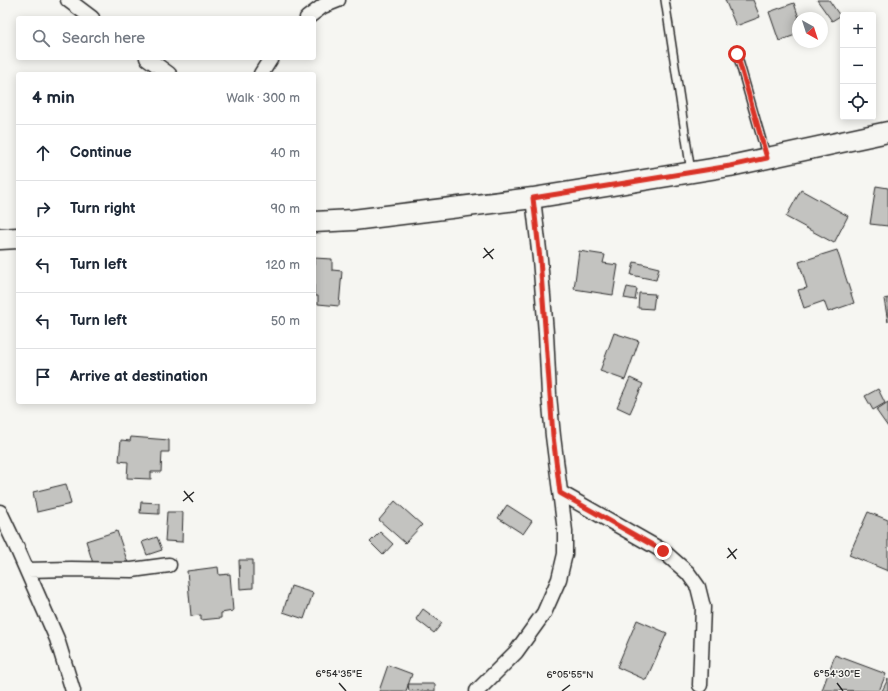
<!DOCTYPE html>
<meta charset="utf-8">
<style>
body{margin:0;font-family:"Balsamiq Sans",sans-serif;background:#f2f2f3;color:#1f2937}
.controls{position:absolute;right:12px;top:12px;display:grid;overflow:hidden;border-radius:4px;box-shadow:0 2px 10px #0003}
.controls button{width:36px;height:36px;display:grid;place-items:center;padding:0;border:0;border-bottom:1px solid #e0e1e3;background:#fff;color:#1f2937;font:20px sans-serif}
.compass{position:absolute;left:792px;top:12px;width:36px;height:36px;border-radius:50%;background:#fff;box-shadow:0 2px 10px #0003;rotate:141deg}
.stop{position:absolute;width:12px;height:12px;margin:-9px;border:3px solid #d93025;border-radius:50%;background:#fff}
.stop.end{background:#d93025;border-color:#fff;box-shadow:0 1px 4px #0008}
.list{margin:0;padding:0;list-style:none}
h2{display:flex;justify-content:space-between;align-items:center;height:52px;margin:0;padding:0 16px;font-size:17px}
h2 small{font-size:13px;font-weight:400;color:#747a83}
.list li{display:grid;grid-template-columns:26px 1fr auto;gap:12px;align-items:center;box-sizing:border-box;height:56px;padding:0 16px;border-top:1px solid #e0e1e3}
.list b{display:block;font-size:15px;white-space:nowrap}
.list em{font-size:13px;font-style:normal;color:#747a83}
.icon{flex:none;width:22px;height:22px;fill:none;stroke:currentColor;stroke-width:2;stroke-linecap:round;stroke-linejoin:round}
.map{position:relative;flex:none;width:888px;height:691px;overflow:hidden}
.search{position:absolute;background:#fff;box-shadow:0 2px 10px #0003;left:16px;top:16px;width:300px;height:44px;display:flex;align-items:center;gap:10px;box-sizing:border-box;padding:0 14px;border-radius:4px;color:#747a83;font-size:15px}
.panel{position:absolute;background:#fff;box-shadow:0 2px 10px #0003;left:16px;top:72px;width:300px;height:332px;border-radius:4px}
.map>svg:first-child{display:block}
.building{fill:#c3c3c0;stroke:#2b2b2b}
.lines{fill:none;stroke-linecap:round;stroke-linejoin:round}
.service-casing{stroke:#2b2b2b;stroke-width:10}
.minor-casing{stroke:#2b2b2b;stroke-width:17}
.secondary-casing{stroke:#2b2b2b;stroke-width:23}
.service{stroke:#f6f6f2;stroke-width:7}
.minor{stroke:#f6f6f2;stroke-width:14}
.secondary{stroke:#f6f6f2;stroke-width:20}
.route{stroke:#d93025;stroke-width:5}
.ticks{fill:none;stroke:#2b2b2b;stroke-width:1.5}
.ticks-label{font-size:10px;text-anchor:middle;fill:#2b2b2b;stroke:#f6f6f2;stroke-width:3;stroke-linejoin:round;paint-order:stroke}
</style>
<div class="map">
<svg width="888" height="691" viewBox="0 0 888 691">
<rect width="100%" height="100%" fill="#f6f6f2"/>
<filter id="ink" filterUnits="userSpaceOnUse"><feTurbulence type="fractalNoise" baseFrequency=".025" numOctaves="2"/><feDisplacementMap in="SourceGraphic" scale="8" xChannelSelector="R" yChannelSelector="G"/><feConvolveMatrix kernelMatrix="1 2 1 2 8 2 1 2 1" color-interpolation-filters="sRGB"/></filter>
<g filter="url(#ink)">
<path class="building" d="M725 0H753L760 17 736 26Z
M817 0H829L840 16 832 21Z
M794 3 799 18H798V34L779 41 769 12Z
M876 186 888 188V226L870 224Z
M801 190 848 216 834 243 786 217Z
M837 250 854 303 828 312 824 301 804 308 798 290 807 288 799 262Z
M579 251 605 255 603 263 618 265 613 295 574 289Z
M314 258 332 259V270L342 271 339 306 318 304V296H314Z
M634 262 659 268 656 280 631 275Z
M627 287 637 289 635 300 624 298Z
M639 293 655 294 653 309 638 308Z
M888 298V322L884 299Z
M614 333 639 341 625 380 600 371Z
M630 378 643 384 630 413 617 407Z
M878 389 885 403 873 410 865 396Z
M888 402V427L876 410Z
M131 437 169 440V452H162L161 472H151V479L127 478 128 462 119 461 121 440 130 441Z
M66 484 71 504 37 512 33 492Z
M395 501 422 525 405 543 379 520Z
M141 502 159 503V514L140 513Z
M507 505 532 521 523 534 498 518Z
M167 512H183L182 542 165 541Z
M868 512 888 520V571L849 555Z
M117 531 129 566 97 576 86 541Z
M380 532 393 544 383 555 370 542Z
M157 537 162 550 147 555 142 542Z
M239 560H253V588L240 589Z
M218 567 219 575 230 574 233 611 221 613V618L201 620V615L191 616 187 571Z
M291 586 313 593 304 619 283 612Z
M423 609 442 623 434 633 416 619Z
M637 620 667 633 646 680 617 667Z
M835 655 886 674 879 691 822 690Z
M388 665 412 674 406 691H379Z
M888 679V691H882Z
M408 684H435V691H409Z"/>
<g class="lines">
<g class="service-casing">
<path id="service" d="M665 0 691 172
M737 54 767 158"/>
</g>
<g class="minor-casing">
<path id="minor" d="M68 0 92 18
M307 18 323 6 338 0
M147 58 169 74
M261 74 271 58
M561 493 663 551 688 573 698 587 703 607 700 685
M0 512 17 548 57 639 73 691
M27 570 71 569 132 570 169 565
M477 691 516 652 544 613 559 579 565 554V531L553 436 549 395 546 333 540 259 533 198"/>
</g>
<g class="secondary-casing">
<path id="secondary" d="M314 222 353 220 533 198 730 166 888 132
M0 239 18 238"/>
</g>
<use href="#service" class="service"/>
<use href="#minor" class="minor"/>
<use href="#secondary" class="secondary"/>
</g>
</g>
<g class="lines" filter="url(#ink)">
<path class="route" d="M663 551 560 493 553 436 550 395 540 259 533 198 730 166 767 158 737 54"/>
</g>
<path class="ticks" d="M484 248 493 259M483 258 494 249M184 491 193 502M183 501 194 492M728 548 736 559M727 558 737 549M339 683 346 691M837 683 843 691M562 691 570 685"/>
<g class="ticks-label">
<text x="339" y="677">6°54'35"E</text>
<text x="837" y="677">6°54'30"E</text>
<text x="570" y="678">6°05'55"N</text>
</g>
</svg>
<div class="controls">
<button>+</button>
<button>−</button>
<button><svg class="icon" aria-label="locate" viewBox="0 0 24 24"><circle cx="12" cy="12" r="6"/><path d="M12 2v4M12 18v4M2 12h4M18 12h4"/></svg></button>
</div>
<svg class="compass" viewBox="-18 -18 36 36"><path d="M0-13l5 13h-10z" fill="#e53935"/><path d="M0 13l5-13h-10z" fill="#747a83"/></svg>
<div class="stop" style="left:737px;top:54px"></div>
<div class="stop end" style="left:663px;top:551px"></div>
<div class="search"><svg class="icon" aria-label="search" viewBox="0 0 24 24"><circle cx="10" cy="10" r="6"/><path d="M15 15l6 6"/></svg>Search here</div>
<section class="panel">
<h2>4 min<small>Walk · 300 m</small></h2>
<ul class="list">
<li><svg class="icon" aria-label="ahead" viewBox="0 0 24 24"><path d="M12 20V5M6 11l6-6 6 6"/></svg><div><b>Continue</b></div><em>40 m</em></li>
<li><svg class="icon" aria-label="right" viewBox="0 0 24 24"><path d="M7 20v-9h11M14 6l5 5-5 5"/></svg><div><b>Turn right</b></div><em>90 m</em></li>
<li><svg class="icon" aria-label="left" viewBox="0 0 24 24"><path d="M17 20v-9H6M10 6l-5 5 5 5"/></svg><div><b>Turn left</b></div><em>120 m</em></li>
<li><svg class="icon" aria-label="left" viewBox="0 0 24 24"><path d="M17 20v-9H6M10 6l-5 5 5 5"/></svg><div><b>Turn left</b></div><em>50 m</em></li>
<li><svg class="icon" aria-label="arrive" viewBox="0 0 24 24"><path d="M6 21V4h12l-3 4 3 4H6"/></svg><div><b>Arrive at destination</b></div></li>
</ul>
</section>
</div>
